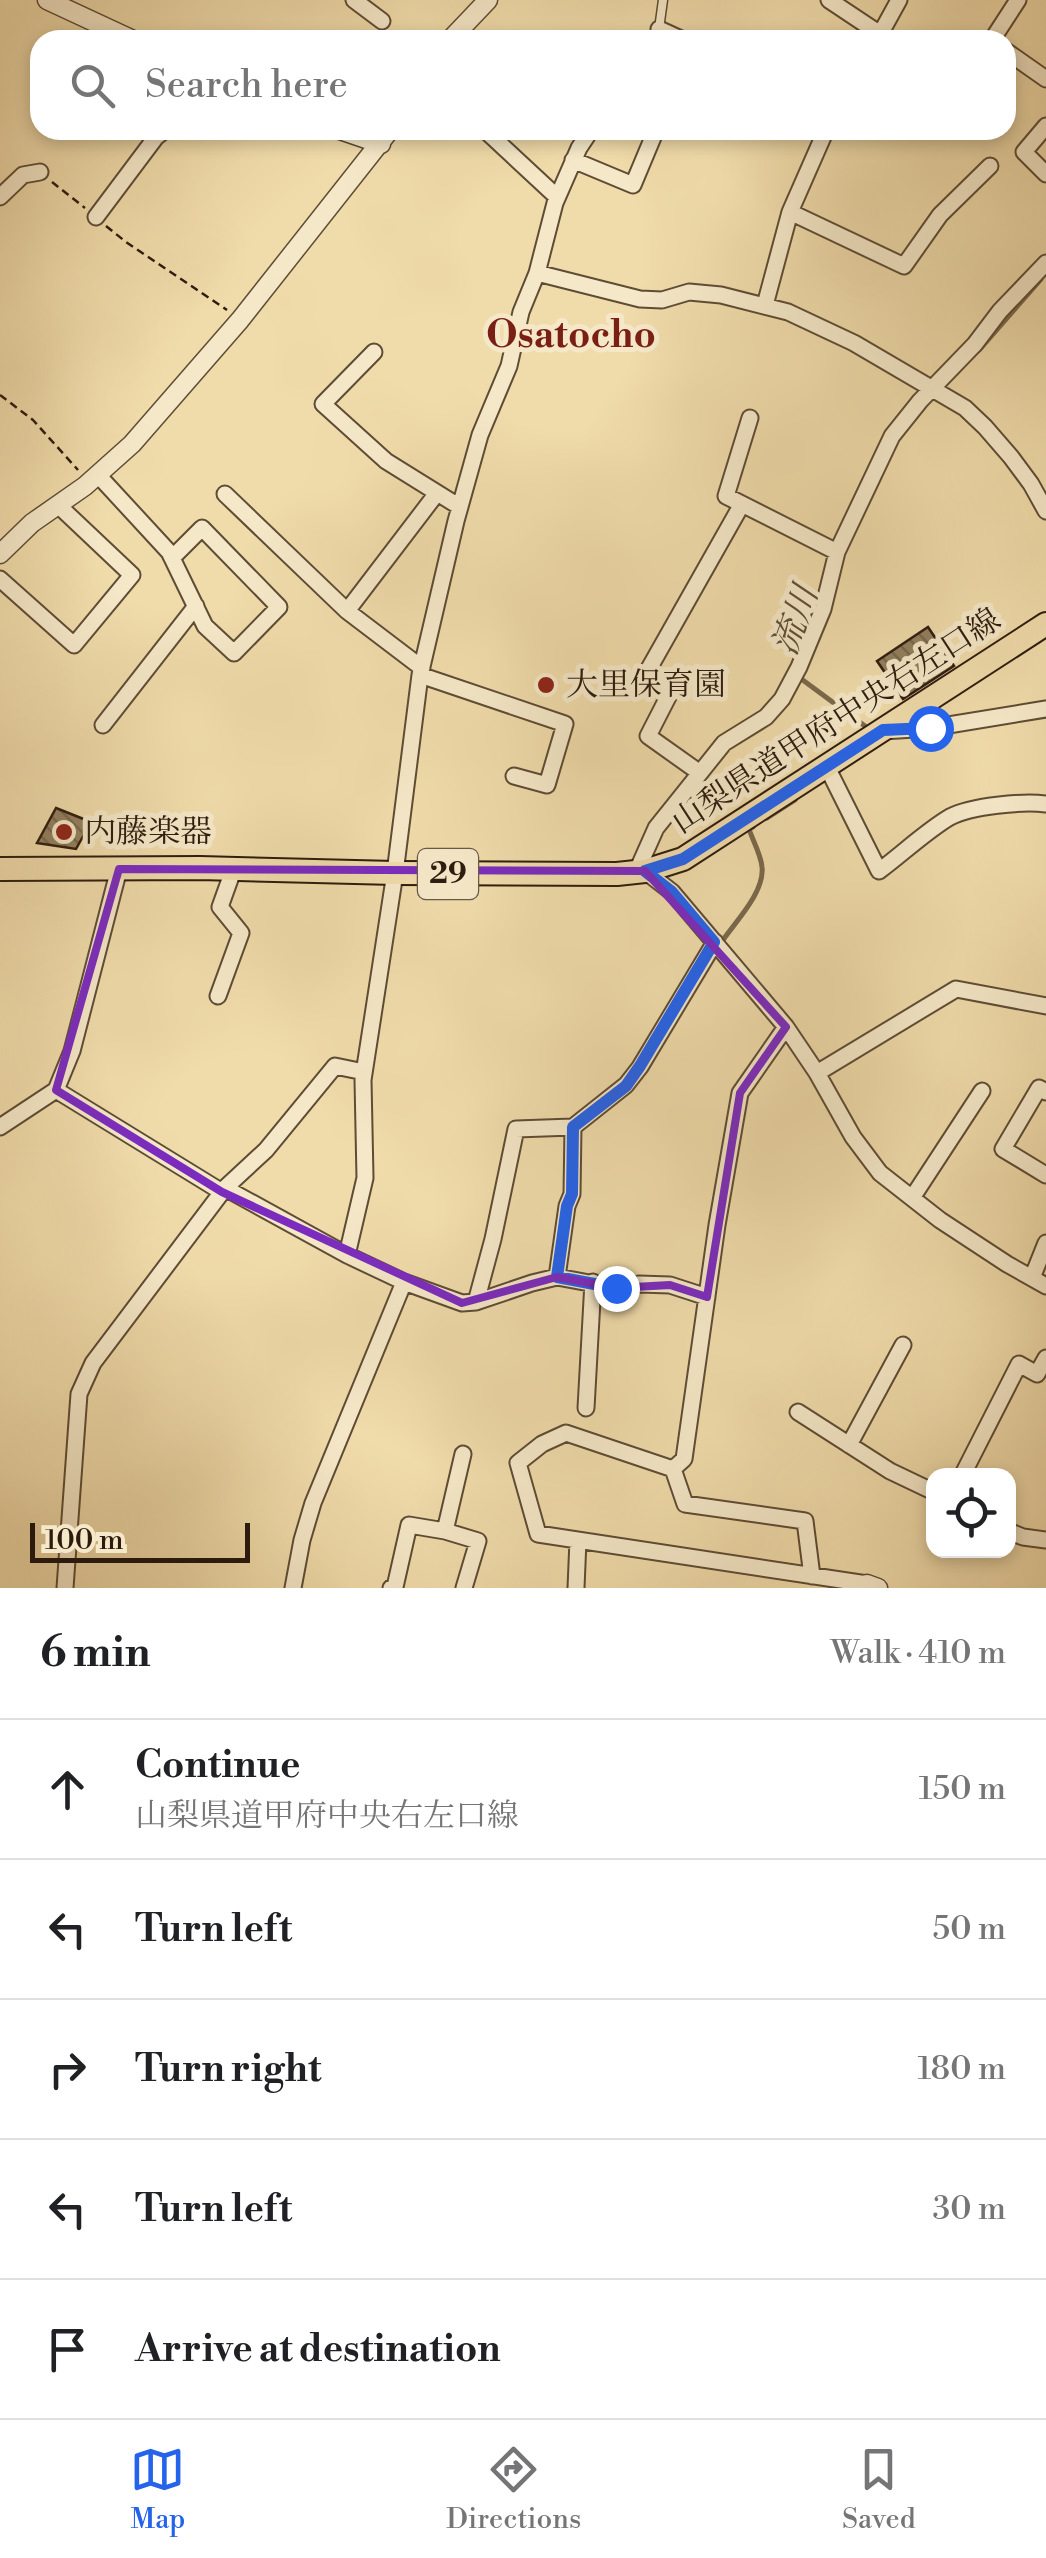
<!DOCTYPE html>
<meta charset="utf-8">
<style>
body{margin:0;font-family:"Libre Bodoni","Noto Serif JP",serif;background:#f2f2f2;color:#202124}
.controls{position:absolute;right:30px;bottom:30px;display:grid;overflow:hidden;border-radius:20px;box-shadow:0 5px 15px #0003}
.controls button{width:90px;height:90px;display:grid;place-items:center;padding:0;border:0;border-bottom:2px solid #e0e0e0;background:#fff;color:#202124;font:50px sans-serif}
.scale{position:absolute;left:30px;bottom:25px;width:220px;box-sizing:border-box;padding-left:10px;border:5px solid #2d1c0e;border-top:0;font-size:28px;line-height:35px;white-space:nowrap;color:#2d1c0e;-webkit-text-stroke:8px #f5e8c8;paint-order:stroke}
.stop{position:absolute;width:30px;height:30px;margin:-22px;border:8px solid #2563eb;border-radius:50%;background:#fff}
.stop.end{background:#2563eb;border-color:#fff;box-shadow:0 2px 10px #0008}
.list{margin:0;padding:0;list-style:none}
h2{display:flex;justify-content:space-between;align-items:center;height:130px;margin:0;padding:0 40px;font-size:42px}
h2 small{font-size:32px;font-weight:400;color:#757577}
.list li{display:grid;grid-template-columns:65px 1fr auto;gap:30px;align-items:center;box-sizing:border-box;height:140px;padding:0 40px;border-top:2px solid #e0e0e0}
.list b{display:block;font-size:38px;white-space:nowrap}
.list p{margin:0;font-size:32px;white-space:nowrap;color:#757577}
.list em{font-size:32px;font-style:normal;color:#757577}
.icon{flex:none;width:55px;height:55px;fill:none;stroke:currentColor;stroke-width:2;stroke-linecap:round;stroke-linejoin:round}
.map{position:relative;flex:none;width:1046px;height:1588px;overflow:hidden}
.search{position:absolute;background:#fff;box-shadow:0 5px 15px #0003;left:30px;right:30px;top:30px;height:110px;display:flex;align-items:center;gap:25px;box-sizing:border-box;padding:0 35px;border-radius:30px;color:#757577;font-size:38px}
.sheet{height:830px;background:#fff}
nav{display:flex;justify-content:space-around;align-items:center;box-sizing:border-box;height:140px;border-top:2px solid #e0e0e0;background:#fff;font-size:28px;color:#757577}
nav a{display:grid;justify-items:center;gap:5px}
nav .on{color:#2563eb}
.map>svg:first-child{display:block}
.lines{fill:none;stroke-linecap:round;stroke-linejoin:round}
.stream{stroke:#7a684c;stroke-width:5}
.building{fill:url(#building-back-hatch);stroke:#2d1c0e;stroke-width:2.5}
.service-casing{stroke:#5e4c35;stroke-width:11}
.minor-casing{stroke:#5e4c35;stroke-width:19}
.tertiary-casing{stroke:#5e4c35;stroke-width:21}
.primary-casing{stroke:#2d1c0e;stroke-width:26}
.path{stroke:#2d1c0e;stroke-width:2.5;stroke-dasharray:8 5;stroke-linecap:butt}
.service{stroke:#f5e8c8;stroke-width:8}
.minor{stroke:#f5e8c8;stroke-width:15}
.tertiary{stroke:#f5e8c8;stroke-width:18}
.primary{stroke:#f0dbaa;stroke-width:22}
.route{stroke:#2563eb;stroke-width:12}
.marked{fill:none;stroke:#7b2cbf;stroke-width:8;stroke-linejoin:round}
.poi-dot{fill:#8f2418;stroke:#f5e8c8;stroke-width:4}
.labels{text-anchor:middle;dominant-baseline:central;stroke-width:10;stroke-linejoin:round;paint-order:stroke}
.shield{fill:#f5e8c8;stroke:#695946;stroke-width:2.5}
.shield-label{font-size:30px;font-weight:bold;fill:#2d1c0e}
.poi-label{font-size:32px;fill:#2d1c0e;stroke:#f5e8c8;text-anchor:start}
.street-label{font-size:32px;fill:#2d1c0e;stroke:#f5e8c8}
.water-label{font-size:35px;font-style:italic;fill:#614e37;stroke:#f5e8c8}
.quarter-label{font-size:38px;font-weight:bold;fill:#7a1f14;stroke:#f5e8c8}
</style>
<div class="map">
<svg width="1046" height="1588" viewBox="0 0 1046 1588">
<defs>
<pattern id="building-back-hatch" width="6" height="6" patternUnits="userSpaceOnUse" patternTransform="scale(2.5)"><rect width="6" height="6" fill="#927f5f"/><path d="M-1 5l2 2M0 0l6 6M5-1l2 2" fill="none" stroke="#78674d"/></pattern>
</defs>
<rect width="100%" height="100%" fill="#f0dbaa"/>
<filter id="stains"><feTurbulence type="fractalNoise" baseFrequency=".002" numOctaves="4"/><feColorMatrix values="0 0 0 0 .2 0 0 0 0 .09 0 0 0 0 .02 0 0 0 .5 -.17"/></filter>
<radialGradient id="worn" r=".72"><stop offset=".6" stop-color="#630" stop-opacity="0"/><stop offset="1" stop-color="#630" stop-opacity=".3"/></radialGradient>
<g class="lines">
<path class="stream" d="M979 350 1041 279
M801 675 800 678 869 729
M767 818 795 800
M721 943C733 924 765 893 762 867 761 855 753 841 749 829L753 827"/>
</g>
<path class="building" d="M928 627 954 666 903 699 877 661Z
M56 808 91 822 76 849 37 843Z"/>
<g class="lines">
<g class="service-casing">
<path id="service" d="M650 40 659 29 663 0"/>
</g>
<g class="minor-casing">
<path id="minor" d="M354 0 382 21
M829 0 880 34
M659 29 683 40
M877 40 899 0
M992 40 1018 0
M1006 51 1046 79
M1046 126 1024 152 1046 174
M485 130 557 197
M573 160 633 185 656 130
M0 197 23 175 40 172
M790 212 904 266 940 215 990 166
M96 217 156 137 165 130
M537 273 640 299 662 300 689 292 721 295 788 312 854 343 965 408 985 427 1011 457 1031 484 1046 511
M765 305 790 212 826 130
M374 352 323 404 386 461 460 507
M750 418 726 496 837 552
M98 475 169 552 172 558 205 626 234 653 279 607 202 528 172 558
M225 494 347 611 422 668
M0 579 74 645 132 575 58 505
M347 611 437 493
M420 675 565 724 547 785 514 776
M103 725 196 606
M883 731 930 728 1046 709
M827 767 879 871C901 855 926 831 950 817 971 806 1023 801 1046 804
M700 773 648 736 669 695 642 681 742 504
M645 871 672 892 786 1027 817 1073 853 1137 880 1173 940 1220 1007 1264 1046 1286
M636 873 656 828 724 743 766 717 782 699 799 667 823 609 837 552 892 436 920 401 975 344 1000 311 1046 263
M218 996 241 933 220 907 234 868
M817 1073 956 989 1046 1006
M56 1090 222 1192
M1046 1092 1039 1088 1003 1149 1046 1175
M0 1127 56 1090 72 1051 119 869
M225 1188 347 1255 404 1282 462 1303 476 1302 532 1283 557 1277 616 1288 639 1284 670 1285 707 1297
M912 1198 982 1091
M347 1255 365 1178 363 1080 395 873 420 675 456 521 480 435 509 366 521 312 537 273 555 203 579 148 591 130
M557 1277 567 1206 572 1194 573 1127 626 1085 640 1067 715 942
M1032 1278 1046 1243
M476 1302 493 1239 516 1129 573 1127
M586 1408 593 1282
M798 1412 890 1471 934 1492
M849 1445 903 1345
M673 1469 684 1459 717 1225 740 1093 786 1027
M962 1476 1019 1364 1037 1374 1046 1358
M445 1531 478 1541 464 1588
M1008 1531 1023 1537 1046 1540
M812 1576 805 1521 685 1504 673 1469 566 1433 542 1444 518 1463 538 1534 867 1584 866 1588
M65 1588 79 1394 93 1363 225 1188 266 1150 335 1066 364 1072
M293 1588 302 1540 313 1503 404 1282
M391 1588 395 1587 409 1525 445 1531 463 1454
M576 1588 578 1540"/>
</g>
<g class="tertiary-casing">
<path id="tertiary" d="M47 0 133 40
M450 40 488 0
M340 130 381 144
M0 554 32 523 85 486 132 444 240 320 390 130
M867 1584 878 1588"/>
</g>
<g class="primary-casing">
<path id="primary" d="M0 869 200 868 395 873 617 874 645 871 683 859 1046 624"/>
</g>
<path class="path" d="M52 182 85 208
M106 226 126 242 227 310
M0 395 33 420 78 470"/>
<use href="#service" class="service"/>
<use href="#minor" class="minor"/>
<use href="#tertiary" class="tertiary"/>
<use href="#primary" class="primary"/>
</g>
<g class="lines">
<path class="route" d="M616 1288 557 1277 567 1206 572 1194 573 1127 626 1086 640 1066 714 942 672 892 645 871 683 859 883 730 930 728"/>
</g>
<path class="marked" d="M119 869 645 871 786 1027 740 1093 707 1297 670 1285 616 1288 557 1277 462 1303 222 1192 56 1090Z"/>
<g class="poi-dot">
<circle cx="546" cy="685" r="10"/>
<circle cx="64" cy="832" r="10"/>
</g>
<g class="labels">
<rect class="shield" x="418" y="849" width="60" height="50" rx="8"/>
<g class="shield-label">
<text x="448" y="874">29</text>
</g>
<g class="poi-label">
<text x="566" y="685">大里保育園</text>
<text x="84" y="832">内藤楽器</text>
</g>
<g class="street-label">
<text transform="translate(836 721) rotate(-33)">山梨県道甲府中央右左口線</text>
</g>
<g class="water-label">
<text transform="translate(796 621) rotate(-70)">流川</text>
</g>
<g class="quarter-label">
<text x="571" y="335">Osatocho</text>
</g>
</g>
<rect width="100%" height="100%" filter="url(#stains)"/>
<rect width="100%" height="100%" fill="url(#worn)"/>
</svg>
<div class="controls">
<button><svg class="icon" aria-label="locate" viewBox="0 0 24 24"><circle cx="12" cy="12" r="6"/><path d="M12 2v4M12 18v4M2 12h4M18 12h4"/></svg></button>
</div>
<div class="scale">100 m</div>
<div class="stop" style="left:930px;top:728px"></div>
<div class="stop end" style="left:616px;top:1288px"></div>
<div class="search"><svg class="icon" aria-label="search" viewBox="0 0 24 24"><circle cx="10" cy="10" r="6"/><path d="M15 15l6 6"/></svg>Search here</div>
</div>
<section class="sheet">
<h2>6 min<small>Walk · 410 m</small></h2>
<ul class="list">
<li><svg class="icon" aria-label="ahead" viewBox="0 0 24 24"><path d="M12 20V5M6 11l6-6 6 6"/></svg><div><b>Continue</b><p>山梨県道甲府中央右左口線</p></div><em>150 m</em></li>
<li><svg class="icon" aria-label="left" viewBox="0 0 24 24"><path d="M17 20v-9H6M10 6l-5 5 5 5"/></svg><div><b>Turn left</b></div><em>50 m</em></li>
<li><svg class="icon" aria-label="right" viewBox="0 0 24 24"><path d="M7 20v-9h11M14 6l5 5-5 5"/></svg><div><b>Turn right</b></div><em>180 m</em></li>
<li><svg class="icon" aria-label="left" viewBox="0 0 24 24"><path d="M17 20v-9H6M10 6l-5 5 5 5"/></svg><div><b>Turn left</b></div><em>30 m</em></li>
<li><svg class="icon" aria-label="arrive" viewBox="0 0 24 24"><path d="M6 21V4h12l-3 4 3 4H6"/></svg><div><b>Arrive at destination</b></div></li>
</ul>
</section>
<nav>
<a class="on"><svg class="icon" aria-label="map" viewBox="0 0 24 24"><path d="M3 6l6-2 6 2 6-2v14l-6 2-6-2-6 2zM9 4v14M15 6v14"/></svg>Map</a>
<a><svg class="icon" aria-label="directions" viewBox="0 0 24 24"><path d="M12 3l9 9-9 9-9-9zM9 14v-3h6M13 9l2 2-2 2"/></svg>Directions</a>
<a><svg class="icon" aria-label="saved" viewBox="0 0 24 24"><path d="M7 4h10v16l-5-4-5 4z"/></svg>Saved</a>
</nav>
